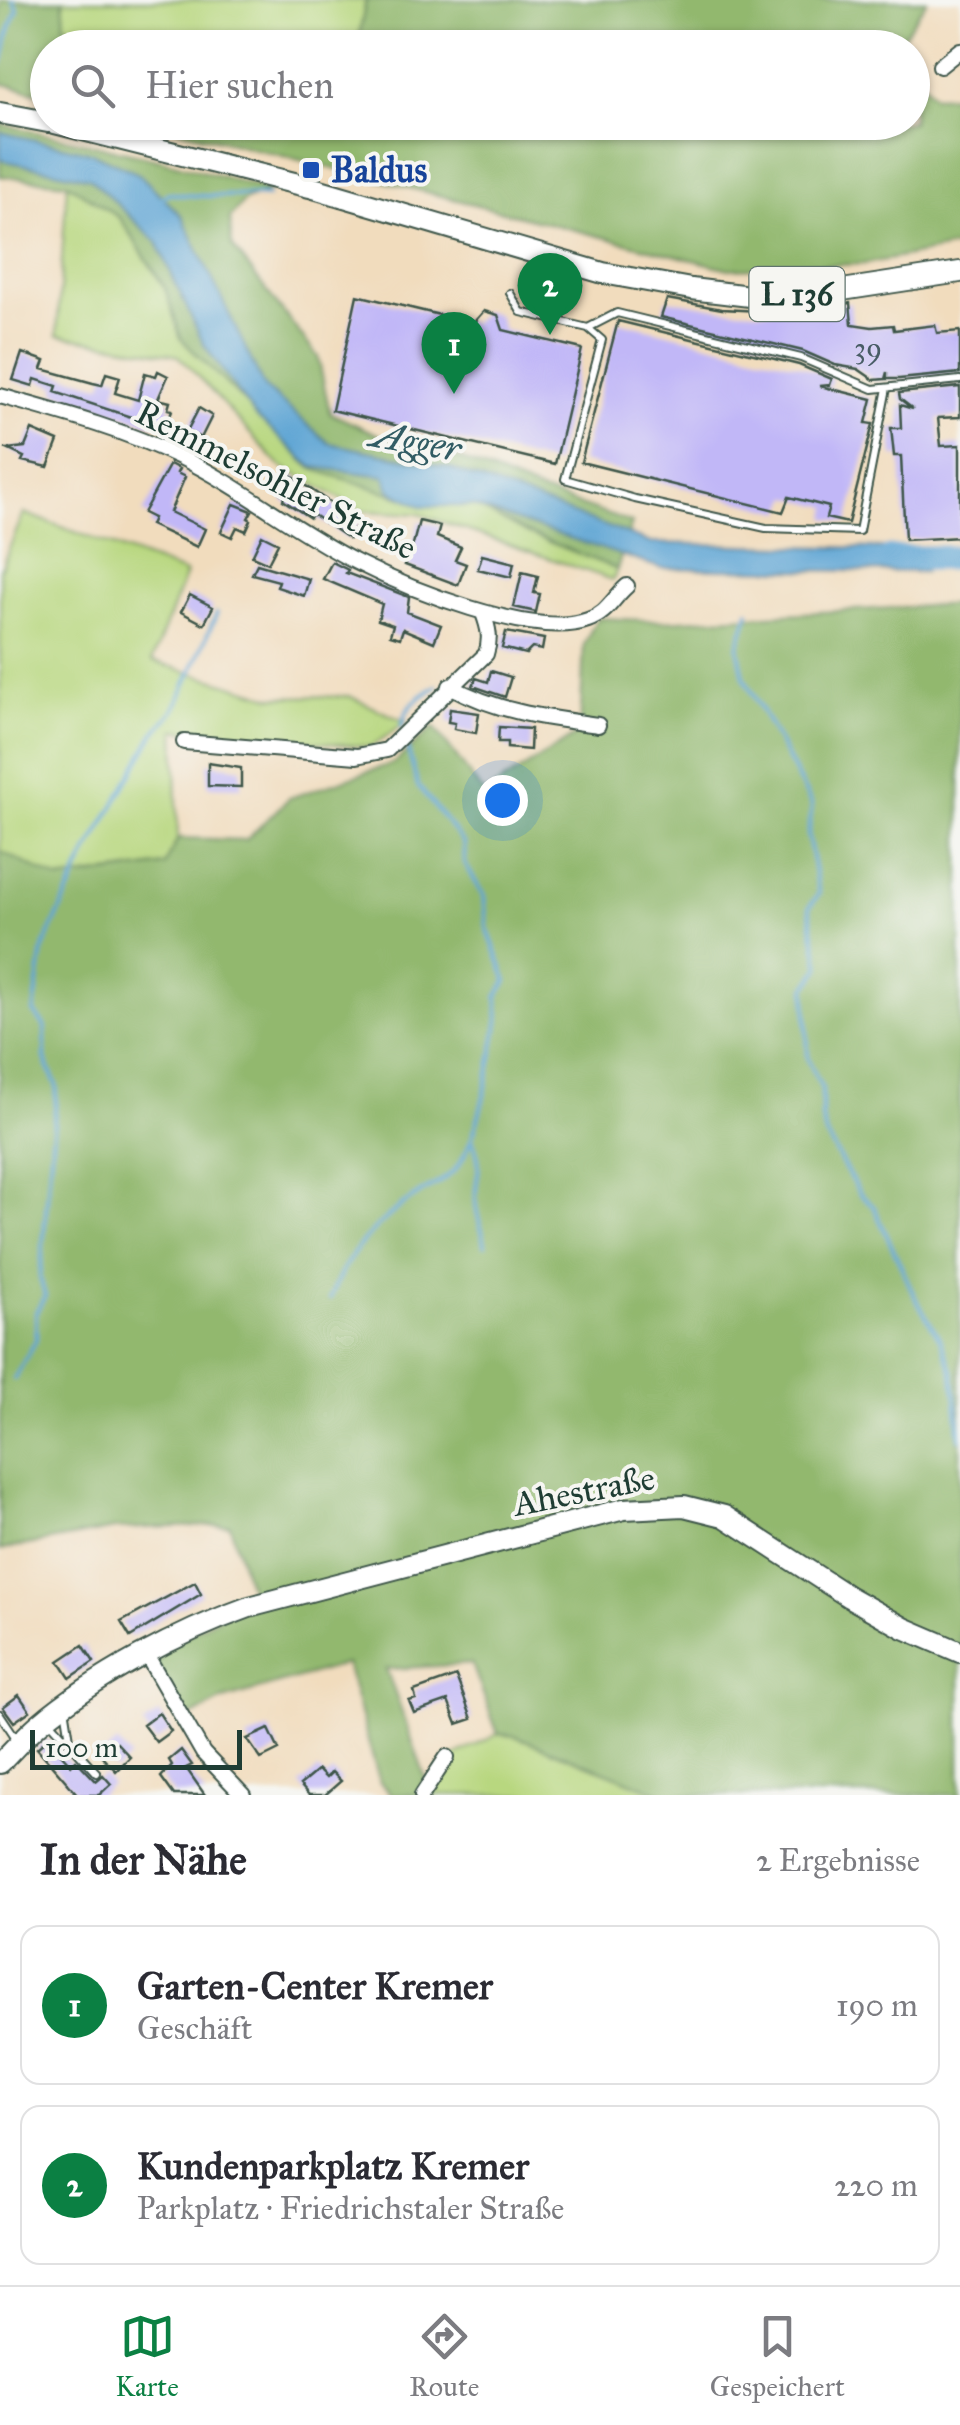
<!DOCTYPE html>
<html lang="de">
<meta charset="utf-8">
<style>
body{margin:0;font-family:"IM FELL Great Primer",serif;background:#f7f7f7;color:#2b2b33}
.scale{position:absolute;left:30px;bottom:25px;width:212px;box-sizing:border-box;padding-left:10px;border:5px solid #1f3d34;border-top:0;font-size:28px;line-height:35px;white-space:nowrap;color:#1f3d34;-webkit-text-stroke:8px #f6f6f2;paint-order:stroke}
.you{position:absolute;left:502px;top:800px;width:35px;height:35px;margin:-25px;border:8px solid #fff;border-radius:50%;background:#1a73e8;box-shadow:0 0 0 15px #1a73e833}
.badge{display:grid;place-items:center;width:65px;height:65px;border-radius:50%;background:#0b8043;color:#fff;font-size:32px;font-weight:700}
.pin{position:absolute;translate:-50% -82px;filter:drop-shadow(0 2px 5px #0008)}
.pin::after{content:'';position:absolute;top:52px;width:35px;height:30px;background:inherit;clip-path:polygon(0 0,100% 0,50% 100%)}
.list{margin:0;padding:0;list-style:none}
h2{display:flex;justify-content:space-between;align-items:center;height:130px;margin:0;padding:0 40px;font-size:42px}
h2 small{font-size:32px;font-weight:400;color:#7c7c81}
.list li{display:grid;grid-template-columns:65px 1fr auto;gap:30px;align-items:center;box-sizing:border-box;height:160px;margin:0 20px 20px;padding:0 20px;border:2px solid #e1e1e2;border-radius:20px}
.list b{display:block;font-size:38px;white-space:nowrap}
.list p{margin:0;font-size:32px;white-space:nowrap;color:#7c7c81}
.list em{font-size:32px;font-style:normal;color:#7c7c81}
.icon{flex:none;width:55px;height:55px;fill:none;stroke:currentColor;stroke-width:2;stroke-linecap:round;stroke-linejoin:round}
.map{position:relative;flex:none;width:960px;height:1795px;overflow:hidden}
.search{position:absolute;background:#fff;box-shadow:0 2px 8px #0004;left:30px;right:30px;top:30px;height:110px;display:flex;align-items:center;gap:25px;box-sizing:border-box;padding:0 35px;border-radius:55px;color:#7c7c81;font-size:38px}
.sheet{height:490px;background:#fff}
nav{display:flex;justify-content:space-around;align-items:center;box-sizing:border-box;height:140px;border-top:2px solid #e1e1e2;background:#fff;font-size:28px;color:#7c7c81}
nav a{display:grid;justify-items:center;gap:5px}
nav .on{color:#0b8043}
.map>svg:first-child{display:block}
.green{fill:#b8d77f;stroke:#6c8a5a;stroke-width:2.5}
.forest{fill:#92b86e;stroke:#587a51;stroke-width:2.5}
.water{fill:#5fa5d4;stroke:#3f7184;stroke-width:2.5}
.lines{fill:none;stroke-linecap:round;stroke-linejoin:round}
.stream{stroke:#5fa5d4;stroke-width:4}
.river{stroke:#5fa5d4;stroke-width:25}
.building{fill:#c1b7f7}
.service-casing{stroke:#3e5549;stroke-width:10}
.minor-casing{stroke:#3e5549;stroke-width:18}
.secondary-casing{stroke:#3e5549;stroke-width:24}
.primary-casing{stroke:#3e5549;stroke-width:24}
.service{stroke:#fff;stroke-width:6}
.minor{stroke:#fff;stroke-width:14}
.secondary{stroke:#fff;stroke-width:20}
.primary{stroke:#fff;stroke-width:20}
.transit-dot{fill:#1a4fb4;stroke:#f6f6f2;stroke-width:4}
.labels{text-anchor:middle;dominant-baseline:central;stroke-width:8;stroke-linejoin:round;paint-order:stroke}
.number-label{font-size:30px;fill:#485c65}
.shield{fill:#f6f6f2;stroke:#60746d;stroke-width:2.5}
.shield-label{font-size:32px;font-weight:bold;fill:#1f3d34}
.transit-label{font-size:35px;font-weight:bold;fill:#164399;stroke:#f6f6f2;text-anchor:start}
.street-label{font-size:35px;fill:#1f3d34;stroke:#f6f6f2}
.water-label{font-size:38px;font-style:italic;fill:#325c64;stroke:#f6f6f2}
</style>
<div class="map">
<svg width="960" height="1795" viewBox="0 0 960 1795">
<rect width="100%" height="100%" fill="#f6f6f2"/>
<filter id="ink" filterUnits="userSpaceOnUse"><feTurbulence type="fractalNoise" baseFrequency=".01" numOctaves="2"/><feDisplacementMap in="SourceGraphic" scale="20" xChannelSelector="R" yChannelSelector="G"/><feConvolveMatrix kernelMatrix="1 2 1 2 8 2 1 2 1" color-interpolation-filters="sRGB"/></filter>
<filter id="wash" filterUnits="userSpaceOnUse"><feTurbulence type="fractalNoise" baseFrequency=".0048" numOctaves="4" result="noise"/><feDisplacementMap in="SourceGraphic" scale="40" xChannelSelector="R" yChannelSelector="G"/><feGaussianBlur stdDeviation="2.25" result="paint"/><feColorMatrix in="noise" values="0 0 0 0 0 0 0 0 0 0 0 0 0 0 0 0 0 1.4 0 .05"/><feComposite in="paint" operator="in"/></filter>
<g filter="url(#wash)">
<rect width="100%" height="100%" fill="#f1dcbd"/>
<path class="green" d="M63 0H366L357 48 136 47 65 26Z
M67 183 120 218 165 288 182 339 471 504 527 533 617 569 613 580 419 514 363 511 279 465 179 356 57 335Z
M24 513 186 573 152 661 271 697 349 696 406 722 371 747 175 730 178 838 166 865 58 880 0 851V570Z
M498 1734 515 1735 665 1795H429L449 1759Z"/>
<path class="forest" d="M0 0H63L65 26 136 47 48 48 47 95 0 83Z
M366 0H927L896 47H357Z
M913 70 934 96 960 95V246L865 264 729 269 153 123 912 122Z
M0 124 162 160 270 190 245 200 230 218 232 246 318 357 330 413 405 447 458 458 536 490 632 523 617 569 527 533 471 504 415 501 312 469 181 339 165 288 120 218 67 183 0 176Z
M960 604V1795H665L515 1736 498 1734 472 1664 386 1669 426 1779 416 1795H393L380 1783 346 1664 223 1700 187 1719 151 1655 252 1598 230 1525 114 1529 0 1550V851L59 880 165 865 178 838 246 840 289 798 394 763 434 727 484 794 580 732 584 644 597 618 664 621Z"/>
<path class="water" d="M0 132 93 153 139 174 182 216 264 387 329 443 446 467 651 543 918 549 924 572 660 568 472 506H421L390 490 385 476 312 467 254 415 203 343 157 242 90 178 0 160Z"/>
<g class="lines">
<path class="stream" d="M0 68C8 47 6 29 18 10L13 0
M161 199 168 193C200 199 235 194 268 196
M749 611 738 647 744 677 812 805 808 836 819 894 809 907 820 968 806 988 808 1059 822 1089V1118L826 1135 859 1193 874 1207 916 1299 940 1339 953 1372 960 1439
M402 728C404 706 419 697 437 686
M472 1139C486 1173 473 1175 476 1204 477 1217 483 1231 485 1245
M330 1299C344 1255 380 1218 419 1194 432 1185 448 1180 457 1167 480 1137 492 1057 499 1018L497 997 507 981 487 928 484 896 465 864 464 844 418 786 407 747
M14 1379 36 1340V1312L45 1296 40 1278 57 1087 45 1059V1027L34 1012 43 948 86 855 154 734 175 709 217 613"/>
<path class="river" d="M890 558H960"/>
</g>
<g id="blocks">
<path class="building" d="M357 295 473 323 484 311 498 315 503 330 582 349 555 464 332 410Z
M667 299 722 309 759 311 850 303 852 324 872 327 893 325 894 330 935 325 937 333 960 331V373L899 379H887V372L885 379 874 380 858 369 835 365 803 351 661 317Z
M618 321 799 365 832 379 830 385 820 386 872 399 866 423 873 424 848 523 826 518 829 507 789 497 783 512 581 462Z
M22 353 45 361 42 369 93 383 102 385 106 373 120 377 115 393 138 400 145 373 156 376 158 371 168 376 158 399 170 402 168 409 172 410 167 425 156 422 155 425 55 392 57 386 35 379 33 386 13 380Z
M960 387V417L938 418 941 446 960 445V537L905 540 901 456H894L891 428H901L900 405 913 409 900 399 899 393Z
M199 408 212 416 201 438 187 431Z
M32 430 58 441 48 467 22 461 24 457 7 449 25 447Z
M170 464 179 469 177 473 185 477 170 512 205 529 197 547 150 525 153 518 143 513Z
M289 474 359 523 349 539 312 514 310 518 283 500 285 496 278 491Z
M234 504 252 511 248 518 251 520 246 531 237 527 232 537 221 532Z
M419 521 440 526 437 537 461 547 455 560 466 564 458 585 405 565 407 560 401 558 406 546 412 548Z
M262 535 278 543 268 563 252 556Z
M482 555 514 563 511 577 478 569Z
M332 562 348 570 346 573 409 597 407 612 441 625 434 642 403 629 400 638 390 635 393 625 378 620 382 604 323 579Z
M257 564 309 579 304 596 277 587 279 581 252 574Z
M522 572 538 576 534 593 540 594 536 612 514 607Z
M190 595 213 607 204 624 181 612Z
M506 632 544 639 542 650 532 648 526 654 502 648Z
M491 671 511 677 505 697 473 686 476 678 488 682Z
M450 709 479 713 476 733 454 729 455 723 448 722Z
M499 727 531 729 530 750 507 748V742H498Z
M208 763 241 768V787L208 786Z
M195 1582 201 1594 130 1637 121 1622Z
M83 1645 94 1662 70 1678 59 1661Z
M456 1676 472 1719 457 1724 448 1701 414 1713 409 1701 416 1699 414 1691Z
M19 1695 30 1711 14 1722 3 1707Z
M159 1713 171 1731 156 1742 143 1725Z
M269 1729 279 1750 261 1759 247 1739Z
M47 1739 71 1765 76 1760 96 1781 103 1775 111 1784 99 1795H78L37 1748Z
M117 1743 130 1757 116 1771 102 1756Z
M181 1750 192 1765 186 1768 205 1795H174L161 1777 172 1765 169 1760Z
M318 1770 326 1778 332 1772 341 1781 325 1795H309L300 1785Z"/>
</g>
</g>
<g filter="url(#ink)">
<use href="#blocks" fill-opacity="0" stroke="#3e5549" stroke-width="2.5"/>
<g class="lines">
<g class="service-casing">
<path id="service" d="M510 293 521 312 588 328 602 340 565 479 635 499 766 528 859 531 887 388
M588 328 617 313 801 358 873 389 960 380
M65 1707 70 1739
M0 1714 16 1738
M48 1719 97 1773"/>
</g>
<g class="minor-casing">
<path id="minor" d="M940 66 960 50
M0 396C61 413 122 429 180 457 242 487 295 531 356 562 407 588 534 640 588 620 608 613 612 599 627 586
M450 686C497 712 546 718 598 725
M184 742 357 756 387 750 486 654C491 639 489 629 483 613
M146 1654 203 1753 243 1795
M422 1795 447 1757"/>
</g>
<g class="secondary-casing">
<path id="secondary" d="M0 1763C13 1750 25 1736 39 1724 96 1676 179 1632 249 1607L624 1509 684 1506 724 1516 849 1597 904 1628 960 1652"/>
</g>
<g class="primary-casing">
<path id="primary" d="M0 113 48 122
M51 122 310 187 603 273 691 289 758 297 829 292 960 272"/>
</g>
<use href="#service" class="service"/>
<use href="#minor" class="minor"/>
<use href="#secondary" class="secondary"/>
<use href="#primary" class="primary"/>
</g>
</g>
<rect class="transit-dot" x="301" y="160" width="20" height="20" rx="5"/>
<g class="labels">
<g class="number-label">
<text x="868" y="348">39</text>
</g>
<rect class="shield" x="749.5" y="267" width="95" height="54" rx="8"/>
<g class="shield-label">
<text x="797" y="294">L 136</text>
</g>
<g class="transit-label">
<text x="331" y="170">Baldus</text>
</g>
<g class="street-label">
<text transform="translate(276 480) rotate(27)">Remmelsohler Straße</text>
<text transform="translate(584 1491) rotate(-11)">Ahestraße</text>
</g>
<g class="water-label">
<text transform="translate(416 441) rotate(10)">Agger</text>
</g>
</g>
</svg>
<div class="scale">100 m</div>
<div class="you"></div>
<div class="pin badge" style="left:454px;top:394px">1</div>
<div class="pin badge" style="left:550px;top:335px">2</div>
<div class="search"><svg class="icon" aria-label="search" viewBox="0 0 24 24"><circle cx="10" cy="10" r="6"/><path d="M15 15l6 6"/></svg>Hier suchen</div>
</div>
<section class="sheet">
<h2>In der Nähe<small>2 Ergebnisse</small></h2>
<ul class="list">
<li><span class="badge">1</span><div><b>Garten-Center Kremer</b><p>Geschäft</p></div><em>190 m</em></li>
<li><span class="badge">2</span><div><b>Kundenparkplatz Kremer</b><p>Parkplatz · Friedrichstaler Straße</p></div><em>220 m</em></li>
</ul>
</section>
<nav>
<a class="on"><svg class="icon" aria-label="map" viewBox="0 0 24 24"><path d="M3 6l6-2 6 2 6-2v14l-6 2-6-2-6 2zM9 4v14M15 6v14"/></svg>Karte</a>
<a><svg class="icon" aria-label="directions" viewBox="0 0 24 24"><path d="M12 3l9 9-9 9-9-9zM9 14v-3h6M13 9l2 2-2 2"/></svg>Route</a>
<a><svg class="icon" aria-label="saved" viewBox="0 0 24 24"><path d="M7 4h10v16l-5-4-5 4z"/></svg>Gespeichert</a>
</nav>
